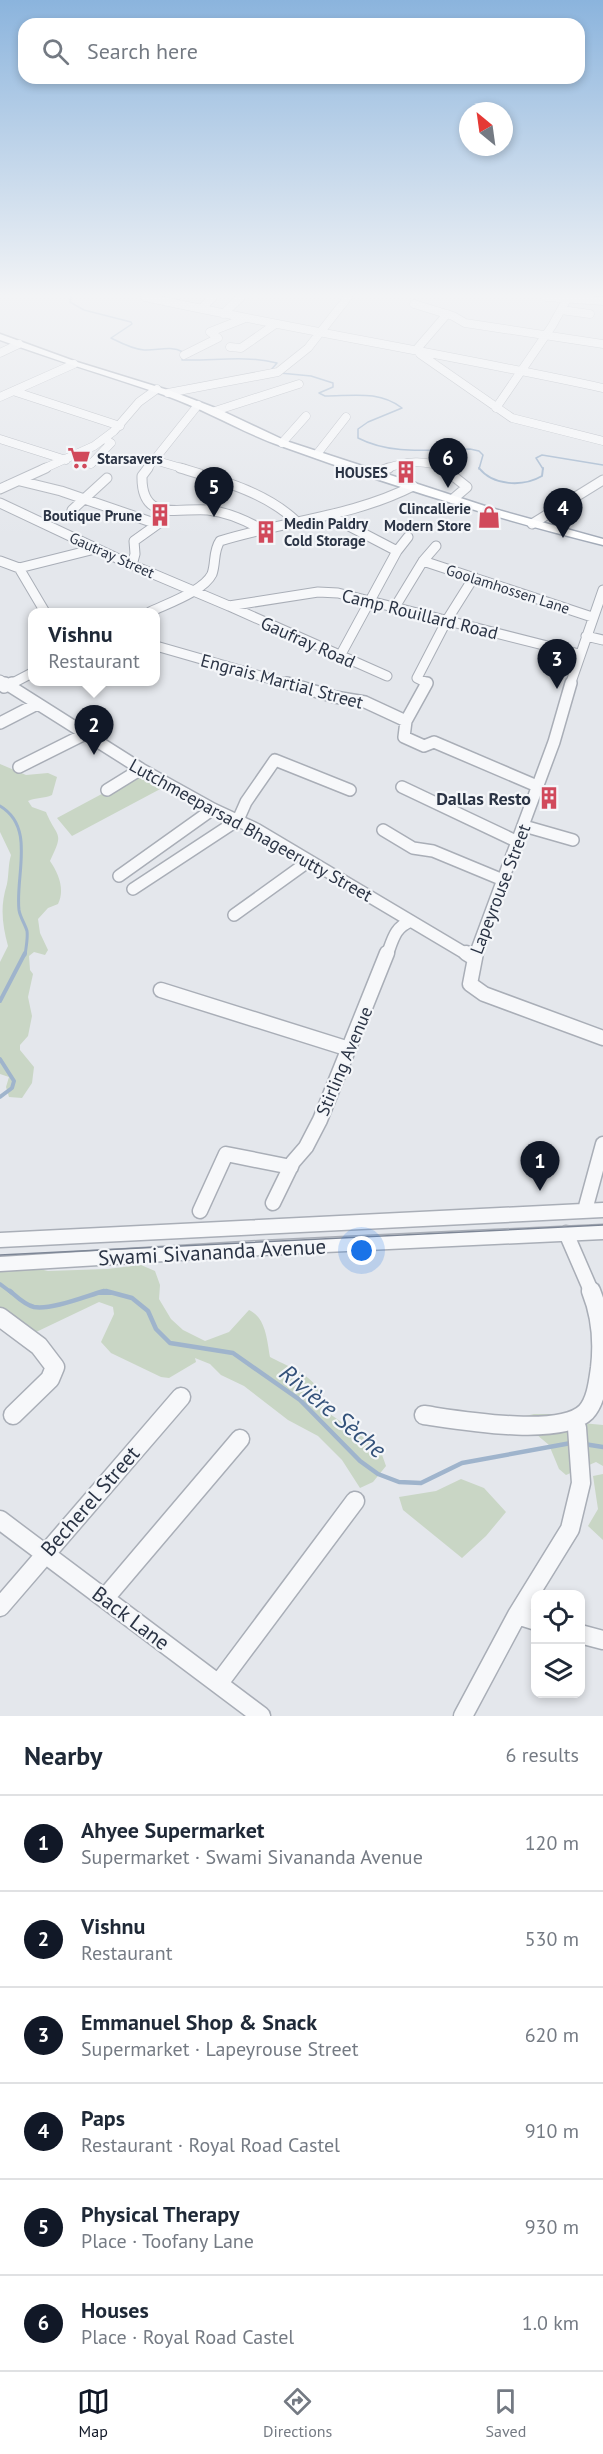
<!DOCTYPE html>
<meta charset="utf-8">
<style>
body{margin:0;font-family:"PT Sans",sans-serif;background:#f2f2f3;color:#1f2937}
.controls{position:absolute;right:18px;bottom:18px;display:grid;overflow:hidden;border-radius:12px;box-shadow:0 3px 9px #0003}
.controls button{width:54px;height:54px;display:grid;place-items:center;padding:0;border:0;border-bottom:2px solid #e0e1e3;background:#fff;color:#1f2937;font:30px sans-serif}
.compass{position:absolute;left:459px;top:102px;width:54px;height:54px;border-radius:50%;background:#fff;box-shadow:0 3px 9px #0003;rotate:331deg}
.you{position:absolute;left:362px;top:1251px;width:21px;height:21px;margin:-15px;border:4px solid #fff;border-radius:50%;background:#1a73e8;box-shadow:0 0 0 9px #1a73e833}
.badge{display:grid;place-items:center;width:39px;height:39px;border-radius:50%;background:#111827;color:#fff;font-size:20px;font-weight:700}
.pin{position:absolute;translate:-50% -50px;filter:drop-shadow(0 2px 3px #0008)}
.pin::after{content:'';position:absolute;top:32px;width:21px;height:18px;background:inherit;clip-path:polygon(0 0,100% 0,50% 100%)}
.popup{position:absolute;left:28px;top:608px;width:132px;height:78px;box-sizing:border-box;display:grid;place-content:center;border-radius:12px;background:#fff;filter:drop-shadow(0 2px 4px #0005);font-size:20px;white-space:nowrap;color:#747a83}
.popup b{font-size:22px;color:#1f2937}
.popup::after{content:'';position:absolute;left:50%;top:100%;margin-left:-12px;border:12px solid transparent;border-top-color:#fff}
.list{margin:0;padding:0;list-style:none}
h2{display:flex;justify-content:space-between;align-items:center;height:78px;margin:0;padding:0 24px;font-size:26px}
h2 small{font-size:20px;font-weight:400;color:#747a83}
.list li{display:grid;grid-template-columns:39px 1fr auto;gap:18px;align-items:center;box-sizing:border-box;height:96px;padding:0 24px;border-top:2px solid #e0e1e3}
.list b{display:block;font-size:22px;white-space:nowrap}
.list p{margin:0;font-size:20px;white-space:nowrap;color:#747a83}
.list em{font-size:20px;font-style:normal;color:#747a83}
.icon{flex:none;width:33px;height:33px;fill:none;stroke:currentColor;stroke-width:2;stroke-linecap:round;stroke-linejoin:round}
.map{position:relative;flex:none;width:603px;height:1716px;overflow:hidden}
.search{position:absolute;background:#fff;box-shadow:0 3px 9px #0003;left:18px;right:18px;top:18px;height:66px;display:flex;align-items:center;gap:15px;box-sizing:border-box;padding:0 21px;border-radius:18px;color:#747a83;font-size:22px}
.sheet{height:654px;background:#fff}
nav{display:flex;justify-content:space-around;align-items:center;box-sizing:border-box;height:84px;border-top:2px solid #e0e1e3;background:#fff;font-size:16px;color:#747a83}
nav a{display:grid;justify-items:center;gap:3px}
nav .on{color:#111827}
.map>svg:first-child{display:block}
.green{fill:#c9d6c5}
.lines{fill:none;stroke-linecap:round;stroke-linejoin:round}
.stream-far4{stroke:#9fb4cc;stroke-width:1.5}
.stream-far3{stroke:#9fb4cc;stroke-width:2}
.stream-far2{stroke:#9fb4cc;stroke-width:3}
.stream-far1{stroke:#9fb4cc;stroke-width:4}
.stream{stroke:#9fb4cc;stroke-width:4.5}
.minor-far4-casing{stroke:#a9aeb7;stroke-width:9}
.minor-far3-casing{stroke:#a9aeb7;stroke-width:11}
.minor-far2-casing{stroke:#a9aeb7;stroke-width:14}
.minor-far1-casing{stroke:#a9aeb7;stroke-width:17}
.minor-casing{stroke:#a9aeb7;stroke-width:21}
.major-casing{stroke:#a3abb8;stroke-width:3}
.minor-far4{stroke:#f7f8fa;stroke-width:8}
.minor-far3{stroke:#f7f8fa;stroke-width:9}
.minor-far2{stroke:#f7f8fa;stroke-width:11}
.minor-far1{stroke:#f7f8fa;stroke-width:14}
.minor{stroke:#f7f8fa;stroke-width:18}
.major{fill:#fff;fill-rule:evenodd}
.tram{stroke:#7d8696;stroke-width:1.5}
.labels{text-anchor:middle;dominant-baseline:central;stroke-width:4.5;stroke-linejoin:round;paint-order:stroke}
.far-poi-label{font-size:15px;font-weight:bold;fill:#2b3445;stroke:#f4f6f9;text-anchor:end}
.far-street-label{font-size:15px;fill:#2b3445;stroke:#f4f6f9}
.street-label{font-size:18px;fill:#2b3445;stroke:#f4f6f9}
.poi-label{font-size:18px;font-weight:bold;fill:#2b3445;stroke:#f4f6f9;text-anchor:end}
.near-street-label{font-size:21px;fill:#2b3445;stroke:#f4f6f9}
.near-water-label{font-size:24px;font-style:italic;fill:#34527a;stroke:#f4f6f9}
</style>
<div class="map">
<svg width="603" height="1716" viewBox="0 0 603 1716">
<rect width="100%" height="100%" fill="#e4e7ec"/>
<path class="green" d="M0 764 26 775 48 773 57 777 52 795C44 799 36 797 28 801L32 807 46 812C57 839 65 830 50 861 59 874 65 890 58 904L48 908 38 919 40 933 48 950 45 955 34 952 29 956 30 970 33 974 28 997 32 1016 28 1036 20 1045V1050L34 1067 32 1083 22 1098 9 1097 6 1087 9 1077 0 1074V962L8 946C2 924 0 906 7 884 9 874 8 865 11 855L0 832Z
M139 774 164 787 72 836 57 818Z
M141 1265 155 1271 160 1285 159 1299 171 1319 183 1330 205 1341 229 1332 249 1310C266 1318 267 1340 270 1357 285 1365 310 1374 319 1390 323 1397 321 1404 327 1412L380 1449 386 1466 373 1482 360 1488 342 1460 318 1436 288 1420 244 1386 221 1375 210 1364 195 1358 196 1362 169 1378 161 1377 111 1353 101 1342 114 1314 113 1307 99 1302 34 1333 0 1307V1269L31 1267 48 1271 107 1269Z
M534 1414H554L561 1421 603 1425V1466L596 1462 566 1475 559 1469 549 1445 517 1418Z
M603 1474V1540L588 1526 598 1509 593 1476Z
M461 1479 484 1488 506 1512 486 1536 462 1558 403 1510 399 1497 436 1491Z"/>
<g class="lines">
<path class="stream-far4" d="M71 297 70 302 84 310 131 322 132 324 111 338C121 343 132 349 144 350 157 351 170 345 183 352L182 360C214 361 245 355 277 363L271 370 274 371
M280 373 311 376 333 383V387L319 393 325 396C352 396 379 390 402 408L368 422 358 429V438C393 456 432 449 470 449L479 451 483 455 479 469
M543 469 536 458 542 455 603 465"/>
<path class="stream-far3" d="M479 468C493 486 523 487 542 476L543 468"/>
<path class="stream-far2" d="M0 806C36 827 15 876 19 910 20 917 25 924 27 931 28 938 26 948 25 955"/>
<path class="stream-far1" d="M0 1001 25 953
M0 1059 14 1081 12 1088 0 1097
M0 1284 12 1293
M98 1293H112"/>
<path class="stream" d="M10 1291C17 1297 25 1305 34 1307 52 1310 86 1296 104 1291
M106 1291 132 1298 148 1311 156 1329 170 1343 233 1353 300 1400 360 1461 378 1474 399 1482 421 1483 462 1463 571 1443
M584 1444 603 1447"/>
<g class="minor-far4-casing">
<path id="minor-far4" d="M145 297C297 330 451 355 603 388
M546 297 603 301
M414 304 453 316 465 323 603 344
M202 308 213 297
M561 310 590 314
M223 314 241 297
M230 347 241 348 274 325
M416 350 447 314
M0 353 19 344
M420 354 512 418 603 441
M184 355 218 338 210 332 243 319
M13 391 120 426
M168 393 278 372 308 348 348 297
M0 397 74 364
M496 408 552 326 568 297
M215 411 299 384
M0 439 66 460
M282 443 306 416
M317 454 346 417
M154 460 185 469
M91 464 111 443 105 439
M43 469 94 446 114 431 139 402 157 389
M147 469 198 405
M385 469C406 461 425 459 446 469"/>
</g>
<g class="minor-far3-casing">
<path id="minor-far3" d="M148 468 142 476C141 524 181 507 208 510 227 512 245 520 261 529
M180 468C220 480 266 492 297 522
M443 468 467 487 453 499
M376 473 389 468
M20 481 61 491 157 524
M0 489 46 468
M0 503 125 562 229 606 318 592 338 593 579 654
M72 510 107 478
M328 515 397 551
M532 524 603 480
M0 561 19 568
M423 561 592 617
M132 565 135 554 134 541 162 521
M229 606 387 676
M395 607 423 561 436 546
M45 612 19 568 95 549
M150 612C166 604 204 591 212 574 216 563 213 551 220 541 284 521 352 517 413 486
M586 636 603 640
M156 646 292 685
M340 656 397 551 408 537
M0 680 7 685
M9 685 32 673
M426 685 427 683 417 678 447 620 474 577
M570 685 603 590"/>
</g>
<g class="minor-far2-casing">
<path id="minor-far2" d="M5 683 141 769 213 809 256 829 468 955
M287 683 335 697 365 702 406 721
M427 683 406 721 404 737 424 746 434 742 537 786
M4 687 12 683
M0 723 37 704
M19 767 85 734
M402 787 518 842
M107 790 141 769
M524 826 573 840
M383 830 413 848 433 851 503 880
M119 876 213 809
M133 889 238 820 246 802 275 760 350 790
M234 915 309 861
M387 955C393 939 395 927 411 921
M475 955 554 742 571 683"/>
</g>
<g class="minor-far1-casing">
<path id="minor-far1" d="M466 953 474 958
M476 953 470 984 484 994 603 1038
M161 990 349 1049
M273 1203 293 1162 306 1147 320 1120 387 953
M585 1210 603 1144
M200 1211 226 1154 291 1167
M566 1233 592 1293
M0 1240 603 1210
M0 1264 262 1248 603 1232"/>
</g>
<g class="minor-casing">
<path id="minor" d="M0 1317 39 1346 55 1367 50 1379 13 1415
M424 1415C459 1420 560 1438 586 1412 596 1401 598 1382 600 1368 603 1342 601 1316 591 1291
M0 1520 261 1716
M105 1598 240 1439
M0 1607 181 1397
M517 1615 536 1621
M580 1634 603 1640
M219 1683 355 1501
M463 1716 517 1615 570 1529 581 1483 577 1428 573 1420"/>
</g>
<g class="major-casing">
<path id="major" d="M0 334 77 362 171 391 218 409 286 441 491 508 603 539V545C494 518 386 484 281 446 241 432 205 409 164 395 109 376 54 360 0 340Z"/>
</g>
<use href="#minor-far4" class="minor-far4"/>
<use href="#minor-far3" class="minor-far3"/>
<use href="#minor-far2" class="minor-far2"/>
<use href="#minor-far1" class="minor-far1"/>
<use href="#minor" class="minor"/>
<use href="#major" class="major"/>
<path class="tram" d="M0 1255 603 1225"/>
</g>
<linearGradient id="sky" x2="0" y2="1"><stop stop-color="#8bb4dd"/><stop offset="0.55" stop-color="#f3f4f6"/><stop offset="1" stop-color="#f3f4f6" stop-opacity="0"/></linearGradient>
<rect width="603" height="537" fill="url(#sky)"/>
<defs>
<g id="supermarket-bare" transform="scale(1.8)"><path d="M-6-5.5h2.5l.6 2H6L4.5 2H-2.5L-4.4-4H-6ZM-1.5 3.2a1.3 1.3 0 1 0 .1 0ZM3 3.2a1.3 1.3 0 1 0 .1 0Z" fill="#d1495b" stroke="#f4f6f9" stroke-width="2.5" paint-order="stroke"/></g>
<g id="building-bare" transform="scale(1.8)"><path d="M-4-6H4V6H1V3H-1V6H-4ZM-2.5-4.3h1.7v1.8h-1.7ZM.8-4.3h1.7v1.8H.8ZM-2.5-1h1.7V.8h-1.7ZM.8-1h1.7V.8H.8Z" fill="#d1495b" stroke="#f4f6f9" stroke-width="2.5" paint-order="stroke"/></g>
<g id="shop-bare" transform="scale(1.8)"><path d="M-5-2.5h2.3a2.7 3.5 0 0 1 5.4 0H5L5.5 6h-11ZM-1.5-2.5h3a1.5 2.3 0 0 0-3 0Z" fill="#d1495b" stroke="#f4f6f9" stroke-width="2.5" paint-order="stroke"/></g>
</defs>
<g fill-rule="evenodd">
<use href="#supermarket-bare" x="79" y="458"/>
<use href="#building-bare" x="406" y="472"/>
<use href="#building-bare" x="160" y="515"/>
<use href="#shop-bare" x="489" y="517"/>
<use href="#building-bare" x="266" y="532"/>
<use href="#building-bare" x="549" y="798"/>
</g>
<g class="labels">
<g class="far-poi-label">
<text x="97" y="458" text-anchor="start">Starsavers</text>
<text x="388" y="472">HOUSES</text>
<text x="471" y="508">Clincallerie<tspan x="471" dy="17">Modern Store</tspan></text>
<text x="142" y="515">Boutique Prune</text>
<text x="284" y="523" text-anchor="start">Medin Paldry<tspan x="284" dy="17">Cold Storage</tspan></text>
</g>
<g class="far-street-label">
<text transform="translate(112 555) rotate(24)">Gautray Street</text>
<text transform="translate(508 589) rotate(18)">Goolamhossen Lane</text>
</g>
<g class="street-label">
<text transform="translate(420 614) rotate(14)">Camp Rouillard Road</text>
<text transform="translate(308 642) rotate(24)">Gaufray Road</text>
<text transform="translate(282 681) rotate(15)">Engrais Martial Street</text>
<text transform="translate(251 830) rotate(29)">Lutchmeeparsad Bhageerutty Street</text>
<text transform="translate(500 889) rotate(-69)">Lapeyrouse Street</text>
<text transform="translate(344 1061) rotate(-67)">Stirling Avenue</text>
</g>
<g class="poi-label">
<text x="531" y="798">Dallas Resto</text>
</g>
<g class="near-street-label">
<text transform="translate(212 1252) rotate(-3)">Swami Sivananda Avenue</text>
<text transform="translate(90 1501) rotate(-49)">Becherel Street</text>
<text transform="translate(131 1618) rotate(37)">Back Lane</text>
</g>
<g class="near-water-label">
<text transform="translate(333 1411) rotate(40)">Rivière Sèche</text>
</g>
</g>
</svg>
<div class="controls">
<button><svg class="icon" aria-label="locate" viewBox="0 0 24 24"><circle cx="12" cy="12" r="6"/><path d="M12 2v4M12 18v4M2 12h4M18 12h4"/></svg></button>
<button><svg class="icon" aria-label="layers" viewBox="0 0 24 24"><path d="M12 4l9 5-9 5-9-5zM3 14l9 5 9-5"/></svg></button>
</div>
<svg class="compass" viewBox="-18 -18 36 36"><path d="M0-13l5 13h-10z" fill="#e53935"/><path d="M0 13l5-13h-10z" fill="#747a83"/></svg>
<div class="you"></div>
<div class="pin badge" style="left:540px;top:1191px">1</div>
<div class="pin badge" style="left:94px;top:755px">2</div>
<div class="popup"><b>Vishnu</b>Restaurant</div>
<div class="pin badge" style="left:557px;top:689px">3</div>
<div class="pin badge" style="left:563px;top:538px">4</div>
<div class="pin badge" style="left:214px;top:517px">5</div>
<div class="pin badge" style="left:448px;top:488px">6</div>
<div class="search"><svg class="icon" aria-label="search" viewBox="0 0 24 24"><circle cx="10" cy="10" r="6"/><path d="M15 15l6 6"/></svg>Search here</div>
</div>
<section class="sheet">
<h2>Nearby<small>6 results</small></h2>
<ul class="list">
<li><span class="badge">1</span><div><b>Ahyee Supermarket</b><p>Supermarket · Swami Sivananda Avenue</p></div><em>120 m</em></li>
<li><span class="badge">2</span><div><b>Vishnu</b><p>Restaurant</p></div><em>530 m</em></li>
<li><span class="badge">3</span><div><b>Emmanuel Shop &amp; Snack</b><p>Supermarket · Lapeyrouse Street</p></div><em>620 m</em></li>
<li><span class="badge">4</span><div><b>Paps</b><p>Restaurant · Royal Road Castel</p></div><em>910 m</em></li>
<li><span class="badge">5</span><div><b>Physical Therapy</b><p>Place · Toofany Lane</p></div><em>930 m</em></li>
<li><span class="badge">6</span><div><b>Houses</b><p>Place · Royal Road Castel</p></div><em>1.0 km</em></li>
</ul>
</section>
<nav>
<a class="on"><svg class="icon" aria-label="map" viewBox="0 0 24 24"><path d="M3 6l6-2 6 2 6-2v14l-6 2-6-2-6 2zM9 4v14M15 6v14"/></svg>Map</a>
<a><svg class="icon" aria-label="directions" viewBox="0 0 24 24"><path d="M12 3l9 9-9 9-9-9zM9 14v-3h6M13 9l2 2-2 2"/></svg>Directions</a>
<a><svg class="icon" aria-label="saved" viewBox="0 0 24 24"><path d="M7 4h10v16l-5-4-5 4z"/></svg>Saved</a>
</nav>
